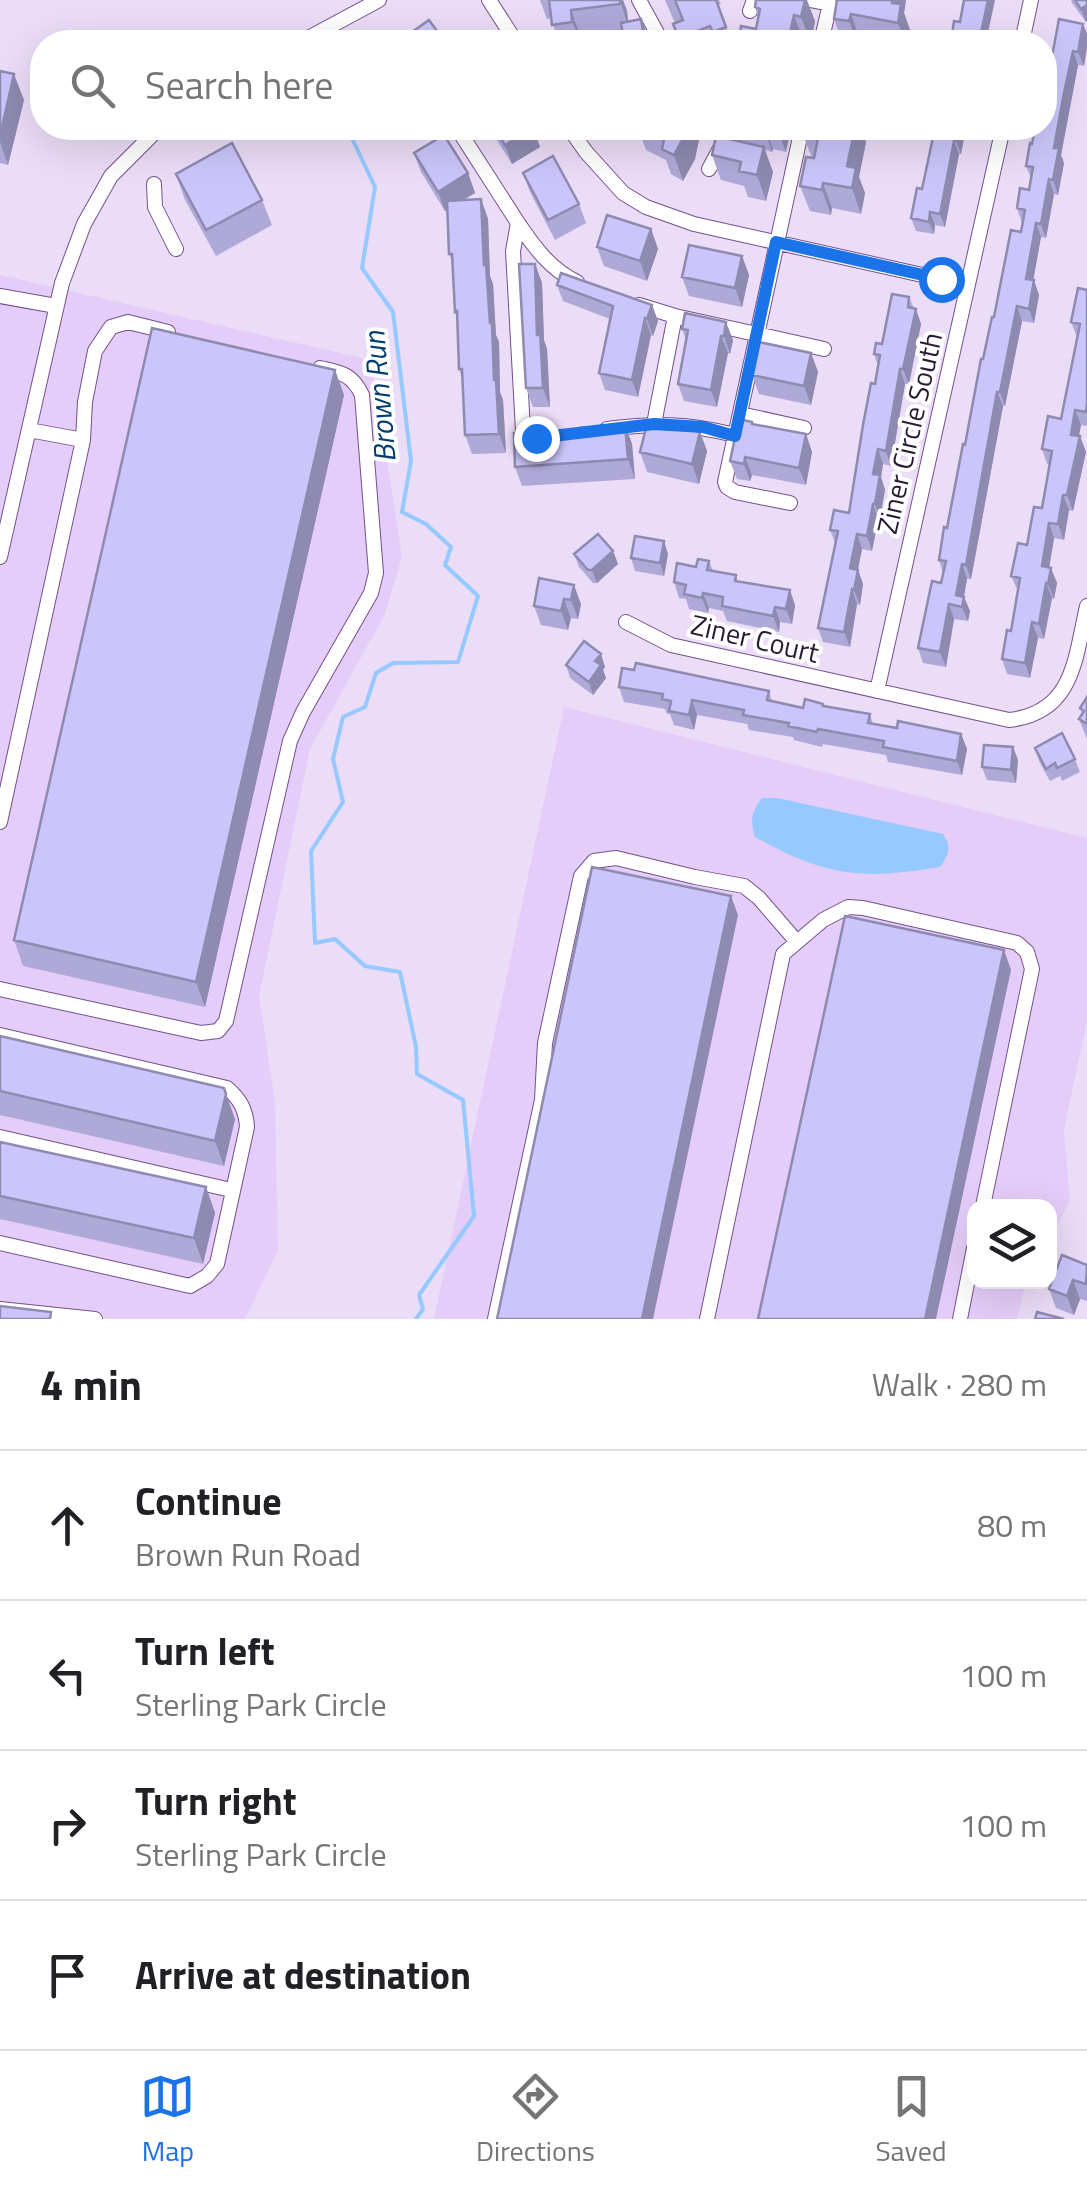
<!DOCTYPE html>
<meta charset="utf-8">
<style>
body{margin:0;font-family:"Titillium Web",sans-serif;background:#f6f6f6;color:#202124}
.controls{position:absolute;right:30px;bottom:30px;display:grid;overflow:hidden;border-radius:20px;box-shadow:0 10px 40px #0002}
.controls button{width:90px;height:90px;display:grid;place-items:center;padding:0;border:0;border-bottom:2px solid #e0e0e0;background:#fff;color:#202124;font:50px sans-serif}
.stop{position:absolute;width:30px;height:30px;margin:-22px;border:8px solid #1a73e8;border-radius:50%;background:#fff}
.stop.end{background:#1a73e8;border-color:#fff;box-shadow:0 2px 10px #0008}
.list{margin:0;padding:0;list-style:none}
h2{display:flex;justify-content:space-between;align-items:center;height:130px;margin:0;padding:0 40px;font-size:42px}
h2 small{font-size:32px;font-weight:400;color:#757577}
.list li{display:grid;grid-template-columns:65px 1fr auto;gap:30px;align-items:center;box-sizing:border-box;height:150px;padding:0 40px;border-top:2px solid #e0e0e0}
.list b{display:block;font-size:38px;white-space:nowrap}
.list p{margin:0;font-size:32px;white-space:nowrap;color:#757577}
.list em{font-size:32px;font-style:normal;color:#757577}
.icon{flex:none;width:55px;height:55px;fill:none;stroke:currentColor;stroke-width:2;stroke-linecap:round;stroke-linejoin:round}
.map{position:relative;flex:none;width:1087px;height:1319px;overflow:hidden}
.search{position:absolute;background:#fff;box-shadow:0 10px 40px #0002;left:30px;right:30px;top:30px;height:110px;display:flex;align-items:center;gap:25px;box-sizing:border-box;padding:0 35px;border-radius:40px;color:#757577;font-size:38px}
.sheet{height:730px;background:#fff}
nav{display:flex;justify-content:space-around;align-items:center;box-sizing:border-box;height:140px;border-top:2px solid #e0e0e0;background:#fff;font-size:28px;color:#757577}
nav a{display:grid;justify-items:center;gap:5px}
nav .on{color:#1a73e8}
.map>svg:first-child{display:block}
.built{fill:#e5cdf9}
.water{fill:#95c9ff}
.lines{fill:none;stroke-linecap:round;stroke-linejoin:round}
.stream{stroke:#95c9ff;stroke-width:4}
.minor-casing{stroke:#73518c;stroke-width:16}
.minor{stroke:#fff;stroke-width:14}
.wall{fill:#afa9d8}
.shaded-wall{fill:#8e8ab0}
.building{fill:#cbc5fb;stroke:#8e8ab0;stroke-width:2.5}
.route{stroke:#1a73e8;stroke-width:12}
.labels{text-anchor:middle;dominant-baseline:central;stroke-width:8;stroke-linejoin:round;paint-order:stroke}
.street-label{font-size:28px;fill:#291b33;stroke:#fff}
.water-label{font-size:30px;font-style:italic;fill:#013d6d;stroke:#fff}
</style>
<div class="map">
<svg width="1087" height="1319" viewBox="0 0 1087 1319">
<rect width="100%" height="100%" fill="#ebdcf7"/>
<path class="built" d="M0 275 371 360 402 557 384 616 310 749 259 996 275 1102 278 1250 245 1319H0Z
M564 707 1087 838V1021L1064 1129 1070 1201 1050 1239V1206H974V1282H1026L1017 1319H434Z"/>
<path class="water" d="M762 798H777L943 834C952 847 949 854 940 867 860 880 827 877 755 837 750 821 751 811 762 798Z"/>
<g class="lines">
<path class="stream" d="M354 128 350 134 375 187 362 268 393 312 411 461 402 512 426 524 451 547 445 565 478 596 458 662 393 663 376 673 365 707 343 717 333 759 343 802 311 851 315 943 335 939 365 966 400 972 416 1047 417 1074 463 1100 474 1216 419 1295 423 1309 416 1319"/>
<g class="minor-casing">
<path id="minor" d="M489 0 516 42
M639 0 662 42
M810 0 830 4
M750 11 754 0
M301 42 379 0
M821 42 831 0
M1022 42 1031 0
M457 128 518 223 513 251 523 430 527 438H536
M569 128 586 152 623 193 646 207 694 224 967 285
M709 169 731 128
M154 184 155 207 176 249
M518 223C534 247 551 270 577 282
M0 296 56 306
M639 305 675 316 824 349
M740 414 804 428
M654 424 675 316
M607 429C656 423 687 423 735 435
M29 430 83 440
M790 503 735 492 727 487 725 482 802 128
M0 557 62 283 84 224 111 176 159 128
M626 622 671 645 1009 720C1074 713 1075 658 1087 606
M877 691 1003 128
M0 822 83 440 85 402 95 351 111 327 128 322 168 332
M0 989 201 1033 218 1031 226 1021 290 741 303 712 371 593 376 573 362 395C352 374 342 373 320 368
M0 1035 227 1088C240 1099 246 1110 247 1127L217 1264 207 1276 190 1286 0 1243
M0 1137 231 1190
M0 1309 95 1319
M495 1319 542 1100 545 1043 581 876 594 861 616 858 695 877 744 886 759 898 797 942
M707 1319 783 954 823 920 848 907 863 908 1017 943 1027 952 1032 969 983 1206
M960 1319 974 1248"/>
</g>
<use href="#minor" class="minor"/>
</g>
<path class="wall" d="M540 0H623L627 11 628 22 641 19 650 42H586L623 36 622 30 580 35 581 42H559L551 19H547Z
M665 0H719L721 4 718 5 732 42H680L673 24 675 23Z
M756 0 815 21 811 42 803 40 802 42H739L756 29 758 18 755 7Z
M835 0H906L904 13 910 30 908 42H876L860 40 859 42H842L834 19 836 4Z
M1071 0H1087L1086 22 1072 3Z
M1083 24 1087 34V47L1084 66 1078 65 1061 155 1064 163 1058 195 1054 194 1046 238 1041 237 1033 280 1039 295 1034 323 1022 321 1005 406H1003L971 579H967L964 597 970 611 968 621 954 619 946 667 923 663 918 648 941 583 943 573 939 560 983 359 994 317 1021 232 1022 223 1017 208 1029 190 1031 178 1026 166 1032 144 1044 128 1051 62Z
M0 71 24 100 8 165 0 163Z
M489 128H533L540 147 512 164Z
M638 128H719L713 138 700 135 695 159 683 181 671 174 666 160 646 150Z
M732 128H788L790 133 786 152 773 149 772 152 765 150 773 172 766 201 748 197 744 186 721 180 712 155 737 141Z
M935 128H966L961 154H959L945 227 935 225 934 234 916 231 911 218 922 189Z
M803 135 866 142 859 177 865 193 861 214 832 208 831 215 810 211 800 186 812 158Z
M414 153 468 173 475 193 463 200 481 199 488 219 490 276 493 284 496 335 499 342 500 392 503 400 506 453 472 454 465 435 462 378 459 369 457 319 455 312 452 261 449 254 448 209 445 211 421 172Z
M523 173 579 204 586 223 555 240 530 192Z
M176 174 262 200 272 225 216 256 185 200Z
M651 229 658 249 647 281 604 266 597 247Z
M742 256 749 275 742 307 689 296 682 277Z
M535 264 542 283 544 340 547 349 550 407H533L526 388Z
M557 285 652 305 658 321 653 336 651 335 638 397 605 390 599 373 610 319 563 301Z
M1087 290V426L1081 425 1079 436 1086 452 1073 511 1069 510 1064 540 1054 538 1049 567 1057 583 1054 599 1052 598 1044 639 1038 638 1030 678 1007 674 1002 659 1011 631 1018 591 1011 576 1027 545 1042 508 1050 464H1047L1042 449 1061 419 1077 337 1071 322Z
M909 297 921 324 909 384H905L891 466 883 464 881 477 885 490 872 551 862 549 858 570 863 584 860 605 857 604 850 647 823 642 818 628 836 545 830 530 849 513 878 366 874 354 882 344Z
M685 313 733 340 730 354 728 353 717 407 684 401 678 384 686 340 682 329Z
M811 353 818 372 811 405 759 394 752 375Z
M335 370 344 395 205 1007 23 966 14 940Z
M752 422 753 425 806 434 812 452 806 485 752 475 750 481 737 479 730 461Z
M625 425 632 444 635 479 522 486 515 467Z
M700 432 707 451 699 484 647 472 640 452Z
M613 551 618 564 597 583H593L579 567 574 554Z
M668 554 664 576 635 571 631 558Z
M709 561 713 571 736 575 738 582 795 605 792 624 780 622 779 632 727 621 723 611 709 608 708 613 689 609 686 599 679 598 674 582Z
M539 578 581 604 578 619 571 618 568 630 541 625 534 606Z
M566 665 605 667 603 670 606 678 593 695 570 678Z
M619 687 769 691 772 702 803 708 823 704 824 706 870 714 873 724 897 728 961 734 967 749 962 775 888 762 886 755 823 744 822 747 794 740 793 737 749 730 747 724 697 715 694 730 674 725 670 714H667L665 709 624 702Z
M1087 697V739L1079 719 1082 714 1080 708Z
M1013 747 1018 760 1016 783 987 780 982 767Z
M1035 748 1075 759 1080 772 1062 781 1060 776 1050 781 1039 761Z
M0 1036 235 1119 224 1166 0 1115Z
M0 1142 206 1187 215 1213 203 1264 0 1219Z
M1087 1265V1301L1080 1299 1074 1315 1056 1308 1049 1289Z"/>
<path class="shaded-wall" d="M620 0H623L627 11 629 29Z
M805 0H807L815 21 811 42 801 17Z
M893 0H906L904 13 910 30 908 42H905L898 23Z
M988 0H995L986 42H979Z
M1087 5V21L1086 22 1081 9Z
M571 10 580 35 581 42 572 22Z
M851 14 860 40 859 42H857L849 21Z
M794 15 803 40 802 42H788Z
M641 19 650 42H645Z
M1083 24 1087 34V47L1084 66 1078 52Z
M1073 51 1078 65 1061 155 1064 163 1058 195 1053 180 1054 148Z
M14 74 24 100 8 165 0 142V136Z
M533 128 540 147 512 164 505 145Z
M687 128H697L700 135 695 159 683 181 674 155Z
M709 128H719L713 138Z
M764 128H765L773 149 772 152Z
M777 128H788L790 133 786 152Z
M855 128H861L866 142 859 177 865 193 861 214 852 188 847 166Z
M959 128H966L961 154 956 141Z
M954 141 959 154 945 227 940 214Z
M764 147 773 172 766 201 757 175Z
M468 173 475 193 445 211 438 192Z
M1049 179 1054 194 1046 238 1041 224Z
M823 183 832 208 831 215 822 190Z
M481 199 488 219 490 276 493 284 496 335 499 342 500 392 503 400 506 453 499 434 484 265Z
M930 212 935 225 934 234 929 222Z
M1036 223 1041 237 1031 293 1026 279Z
M651 229 658 249 647 281 640 261Z
M742 256 749 275 742 307 735 288Z
M535 264 542 283 544 340 547 349 550 407 543 388 537 336Z
M1034 280 1039 295 1034 323 1029 309Z
M652 305 658 321 653 336 647 319Z
M1017 306 1022 321 1005 406 1000 392Z
M916 309 921 324 909 384 903 369Z
M645 318 651 335 638 397 632 380Z
M726 322 733 340 730 354 724 336Z
M721 336 728 353 717 407 711 390Z
M811 353 818 372 811 405 804 386Z
M900 369 905 384 891 466 886 451Z
M335 370 344 395 205 1007 196 982Z
M997 392 1003 406 971 579 966 565Z
M1075 410 1081 425 1076 450 1071 435Z
M625 425 632 444 635 479 628 459Z
M700 432 707 451 699 484 692 464Z
M806 434 812 452 806 485 799 468Z
M1080 436 1086 452 1073 511 1067 495Z
M878 449 883 464 881 477 885 490 880 519 875 504 873 474Z
M745 457 752 475 750 481 744 464Z
M1063 495 1069 510 1064 540 1058 524Z
M873 504 878 519 872 551 867 536Z
M1049 523 1054 538 1047 581 1042 566Z
M857 534 862 549 855 583 850 568Z
M664 541 668 554 664 576 660 563Z
M613 551 618 564 597 583 592 570Z
M962 564 967 579 962 607 956 595Z
M1051 568 1057 583 1054 599 1048 584Z
M858 570 863 584 860 605 854 590Z
M1046 583 1052 598 1044 639 1039 624Z
M574 585 581 604 578 619 571 600Z
M852 589 857 604 850 647 844 632Z
M790 590 795 605 792 624 786 609Z
M703 593 709 608 708 613 702 598Z
M964 597 970 611 968 621 962 607Z
M564 599 571 618 568 630 561 611Z
M949 604 954 619 946 667 940 652Z
M775 607 780 622 779 632 773 616Z
M1032 622 1038 638 1030 678 1025 663Z
M601 654 605 667 603 670 606 678 593 695 589 682 595 661Z
M692 700 697 715 694 730 689 715Z
M961 734 967 749 962 775 957 761Z
M1013 747 1018 760 1016 783 1011 770Z
M731 896 738 915 653 1319H642Z
M1004 950 1011 970 936 1319H925Z
M224 1088 235 1119 224 1166 215 1141Z
M206 1187 215 1213 203 1264 194 1238Z
M1073 1280 1080 1299 1074 1315 1067 1296Z"/>
<path class="building" d="M549 0H620V4L571 10 572 22 552 25Z
M675 0H716L726 27 713 32 710 26 679 38 673 24 683 20Z
M756 0H805L801 17 794 15 788 42H739L741 26 756 29 760 9 755 7Z
M837 0H893L892 3 901 4 898 23 851 14 849 21 834 19Z
M964 0H988L979 42H951L954 21 960 22Z
M1075 0H1087V5L1081 9Z
M641 19 645 42H586L623 36 621 23Z
M1059 19 1083 24 1078 52 1073 51 1064 93 1054 148H1059L1053 180 1049 179 1041 224 1036 223 1026 279 1034 280 1029 309 1017 306 1000 392H997L966 565 962 564 956 595 964 597 962 607 949 604 940 652 918 648 932 581 941 583 946 561 939 560 944 527 947 528 963 444 965 445 981 359H983L992 317H994L1011 230 1021 232 1025 210 1017 208 1020 188 1029 190 1033 167 1026 166 1030 143 1032 144 1035 128H1044V86L1049 61 1051 62Z
M429 20 445 42H409L405 37Z
M0 71 14 74 0 136Z
M494 128H533L505 145Z
M643 128H687L686 133 674 155 662 149 664 139Z
M805 128H855L847 166 856 168 852 188 823 183 822 190 800 186 806 157 814 158 818 138 803 135Z
M935 128H959L956 141H954L940 214 930 212 929 222 911 218 917 188 922 189Z
M444 135 468 173 438 192 414 153Z
M716 136 764 147 757 175 739 171 741 162 712 155Z
M232 143 262 200 206 230 176 174Z
M553 156 579 204 548 220 523 173Z
M481 199 484 265H486L490 323H492L494 380H496L499 434 465 435 462 369H459L457 311 455 312 452 254H449L447 201Z
M607 215 651 229 640 261 597 247Z
M689 245 742 256 735 288 682 277Z
M519 264H535L537 336 540 330 543 388H526Z
M561 273 652 305 647 319 645 318 632 380 599 373 613 306 557 285Z
M1078 288 1087 290V404L1086 412 1075 410 1071 435 1080 436 1067 495H1063L1058 524 1049 523 1042 566 1051 568 1048 584 1046 583 1039 624 1032 622 1025 663 1002 659 1007 630 1011 631 1020 578 1011 576 1018 543 1027 545 1034 507 1042 508 1052 451 1042 449 1048 416 1061 419 1080 324 1071 322Z
M892 294 909 297 908 307 916 309 903 369H900L886 451 878 449 873 474 880 475 875 504H873L867 536 857 534 850 568 858 570 854 590 852 589 844 632 818 628 838 531 830 530 834 510 849 513 863 425 871 383 875 384 880 355 874 354 876 343 882 344Z
M685 313 726 322 724 336H721L711 390 678 384 688 330 682 329Z
M152 328 335 370 196 982 14 940Z
M759 342 811 353 804 386 752 375Z
M739 419 752 422V424L806 434 799 468 745 457 744 464 730 461Z
M648 420 700 432 692 464 640 452Z
M625 425 628 459 515 467 514 433 580 430V428Z
M598 534 613 551 592 570H588L574 554Z
M635 536 664 541 660 563 631 558Z
M698 559 709 561 707 570 736 575 735 581 790 590 786 609 775 607 773 616 722 606 723 597 703 593 702 598 684 594 686 585 674 582 677 563 696 567Z
M539 578 574 585 571 600 564 599 561 611 534 606Z
M584 641 601 654 595 661 601 665 589 682 566 665Z
M636 663 769 691 767 700 803 708 805 699 823 704V706L870 714 868 723 897 728 898 721 961 734 957 761 883 747 884 741 818 729 817 732 788 726 789 723 743 715 744 710 692 700 689 715 669 711 671 701 662 699 663 694 619 687 622 668 634 670Z
M1087 697V724L1079 719 1084 711 1080 708Z
M1062 733 1075 759 1057 768 1055 763 1046 769 1035 748Z
M984 745 1013 747 1011 770 982 767Z
M592 867 731 896 642 1319H497Z
M845 916 1004 950 925 1319H758Z
M0 1036 224 1088 226 1094 215 1141 0 1091Z
M0 1142 206 1187 194 1238 0 1196Z
M1062 1255 1087 1265 1086 1284 1073 1280 1067 1296 1049 1289Z
M0 1306 51 1312 50 1319H0Z
M1037 1312 1064 1319H1035Z"/>
<g class="lines">
<path class="route" d="M536 438 654 424 703 427 735 436 776 242 941 279"/>
</g>
<g class="labels">
<g class="street-label">
<text transform="translate(909 433) rotate(-77)">Ziner Circle South</text>
<text transform="translate(755 638) rotate(13)">Ziner Court</text>
</g>
<g class="water-label">
<text transform="translate(379 397) rotate(-95)">Brown Run</text>
</g>
</g>
</svg>
<div class="controls">
<button><svg class="icon" aria-label="layers" viewBox="0 0 24 24"><path d="M12 4l9 5-9 5-9-5zM3 14l9 5 9-5"/></svg></button>
</div>
<div class="stop" style="left:941px;top:279px"></div>
<div class="stop end" style="left:536px;top:438px"></div>
<div class="search"><svg class="icon" aria-label="search" viewBox="0 0 24 24"><circle cx="10" cy="10" r="6"/><path d="M15 15l6 6"/></svg>Search here</div>
</div>
<section class="sheet">
<h2>4 min<small>Walk · 280 m</small></h2>
<ul class="list">
<li><svg class="icon" aria-label="ahead" viewBox="0 0 24 24"><path d="M12 20V5M6 11l6-6 6 6"/></svg><div><b>Continue</b><p>Brown Run Road</p></div><em>80 m</em></li>
<li><svg class="icon" aria-label="left" viewBox="0 0 24 24"><path d="M17 20v-9H6M10 6l-5 5 5 5"/></svg><div><b>Turn left</b><p>Sterling Park Circle</p></div><em>100 m</em></li>
<li><svg class="icon" aria-label="right" viewBox="0 0 24 24"><path d="M7 20v-9h11M14 6l5 5-5 5"/></svg><div><b>Turn right</b><p>Sterling Park Circle</p></div><em>100 m</em></li>
<li><svg class="icon" aria-label="arrive" viewBox="0 0 24 24"><path d="M6 21V4h12l-3 4 3 4H6"/></svg><div><b>Arrive at destination</b></div></li>
</ul>
</section>
<nav>
<a class="on"><svg class="icon" aria-label="map" viewBox="0 0 24 24"><path d="M3 6l6-2 6 2 6-2v14l-6 2-6-2-6 2zM9 4v14M15 6v14"/></svg>Map</a>
<a><svg class="icon" aria-label="directions" viewBox="0 0 24 24"><path d="M12 3l9 9-9 9-9-9zM9 14v-3h6M13 9l2 2-2 2"/></svg>Directions</a>
<a><svg class="icon" aria-label="saved" viewBox="0 0 24 24"><path d="M7 4h10v16l-5-4-5 4z"/></svg>Saved</a>
</nav>
